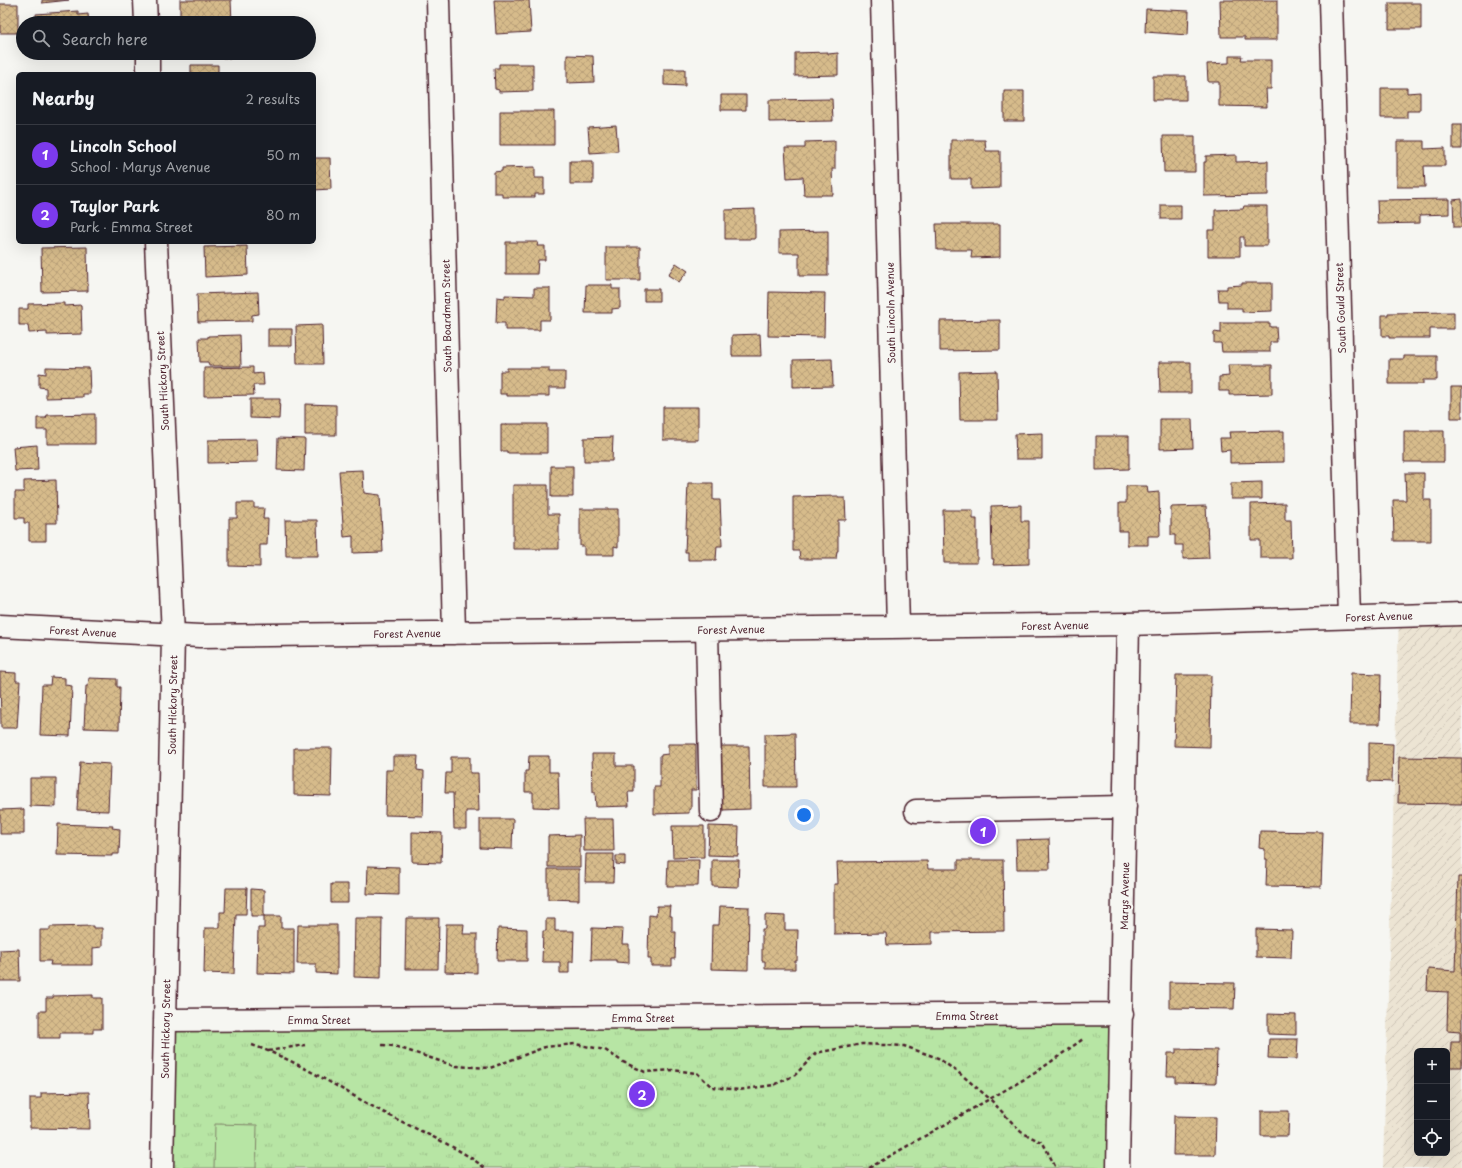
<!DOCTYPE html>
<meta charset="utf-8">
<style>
body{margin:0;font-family:"Playpen Sans",sans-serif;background:#20242c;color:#f1f3f6}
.controls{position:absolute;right:12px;bottom:12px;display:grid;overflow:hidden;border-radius:6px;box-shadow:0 4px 16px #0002}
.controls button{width:36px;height:36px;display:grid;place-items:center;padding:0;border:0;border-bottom:1px solid #363941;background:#171b24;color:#f1f3f6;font:20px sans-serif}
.you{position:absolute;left:804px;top:815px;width:14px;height:14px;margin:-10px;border:3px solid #fff;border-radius:50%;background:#1a73e8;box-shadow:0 0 0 6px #1a73e833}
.badge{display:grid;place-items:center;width:26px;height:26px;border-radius:50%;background:#7c3aed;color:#fff;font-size:13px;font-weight:700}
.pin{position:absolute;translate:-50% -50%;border:2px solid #fff;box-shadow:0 1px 4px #0006}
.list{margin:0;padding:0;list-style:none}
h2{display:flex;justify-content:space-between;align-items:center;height:52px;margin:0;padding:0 16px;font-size:17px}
h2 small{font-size:13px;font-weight:400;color:#9ea1a6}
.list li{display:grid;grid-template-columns:26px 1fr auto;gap:12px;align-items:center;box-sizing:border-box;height:60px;padding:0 16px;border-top:1px solid #363941}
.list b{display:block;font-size:15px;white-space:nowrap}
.list p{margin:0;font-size:13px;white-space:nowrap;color:#9ea1a6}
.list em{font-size:13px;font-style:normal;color:#9ea1a6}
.icon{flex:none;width:22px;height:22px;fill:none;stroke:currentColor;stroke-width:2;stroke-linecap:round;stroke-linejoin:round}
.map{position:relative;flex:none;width:1462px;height:1168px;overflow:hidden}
.search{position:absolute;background:#171b24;box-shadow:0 4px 16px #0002;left:16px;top:16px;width:300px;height:44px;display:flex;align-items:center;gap:10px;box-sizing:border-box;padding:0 14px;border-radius:22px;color:#9ea1a6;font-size:15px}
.panel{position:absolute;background:#171b24;box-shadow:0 4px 16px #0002;left:16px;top:72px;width:300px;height:172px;border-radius:6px}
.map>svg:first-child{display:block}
.industrial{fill:url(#industrial-furrows);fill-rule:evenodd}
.park{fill:url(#park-tufts);stroke:#808268}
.pitch{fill:#b7e5a4;stroke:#808268}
.building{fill:url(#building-cross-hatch);stroke:#4a1f2b}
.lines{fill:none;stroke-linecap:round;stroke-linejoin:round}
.minor-casing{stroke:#4a1f2b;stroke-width:25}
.path{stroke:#4a1f2b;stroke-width:2.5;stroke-dasharray:4 3;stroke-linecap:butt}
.minor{stroke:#f6f6f2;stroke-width:22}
.labels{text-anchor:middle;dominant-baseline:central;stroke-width:4;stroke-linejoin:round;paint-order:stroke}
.street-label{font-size:10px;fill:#4a1f2b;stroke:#f6f6f2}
</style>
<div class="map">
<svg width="1462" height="1168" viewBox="0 0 1462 1168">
<defs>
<pattern id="industrial-furrows" width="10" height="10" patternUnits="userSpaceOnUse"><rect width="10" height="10" fill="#ece4d3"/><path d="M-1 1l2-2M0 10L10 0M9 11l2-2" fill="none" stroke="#ccc3b5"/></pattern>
<pattern id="park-tufts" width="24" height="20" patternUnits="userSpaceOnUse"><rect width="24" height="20" fill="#b7e5a4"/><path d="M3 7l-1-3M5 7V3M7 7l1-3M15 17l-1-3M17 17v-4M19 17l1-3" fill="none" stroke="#9fc48d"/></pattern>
<pattern id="building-cross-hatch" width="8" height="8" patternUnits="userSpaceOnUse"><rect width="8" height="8" fill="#d6bb8b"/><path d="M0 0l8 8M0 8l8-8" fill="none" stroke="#b9a078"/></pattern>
</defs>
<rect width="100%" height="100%" fill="#f6f6f2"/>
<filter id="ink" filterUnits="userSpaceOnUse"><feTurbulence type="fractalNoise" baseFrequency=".025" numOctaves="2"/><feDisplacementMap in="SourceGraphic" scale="8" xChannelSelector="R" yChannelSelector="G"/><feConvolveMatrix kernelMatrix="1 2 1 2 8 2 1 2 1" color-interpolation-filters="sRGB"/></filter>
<g filter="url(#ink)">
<path class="industrial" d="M1399 614H1462V1168H1383ZM1417 1051H1447V1153H1417Z"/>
<path class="park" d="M1122 1014 1118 1168H162L165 1020Z"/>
<path class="pitch" d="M215 1124 257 1125 256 1168H214Z"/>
<path class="building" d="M42 0H69L42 3Z
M180 0H231L232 23H190V18H180Z
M494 0H529L531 32 496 34Z
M1220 0H1277V40H1245V37H1221Z
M1389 3H1421V29H1389Z
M0 4H18V33H0Z
M1146 9 1189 11 1188 35 1145 32Z
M78 11V15L88 14 89 23H37L36 14Z
M828 52V54L838 53V75L795 76V53Z
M216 53H230V58H216Z
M567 55 593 56 594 82 567 83Z
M1229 56H1242L1241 60H1271V89H1266L1267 107 1219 106V82H1208L1207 64 1229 63Z
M499 64H533V91L499 92V90L495 89 494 68H499Z
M191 65H218V74H191Z
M664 69H685V86L664 85Z
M1153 76H1186V100H1153Z
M1381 88H1407V93L1420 92V111H1407V118H1381Z
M1004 91H1024V121H1004Z
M721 95H746V110H721Z
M832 99 833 121 769 122V100Z
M500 111H554V145H500Z
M616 125 618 151 590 153 588 127Z
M1453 125H1462V149H1453Z
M1163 136H1195V172H1164Z
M951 140H985L986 151H1000V188L971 189V179H951Z
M835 141V169H832L833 195H804L803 177 787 178 785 148H805V142Z
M1397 141H1424V149L1445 148V166H1424L1425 187H1397Z
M1236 155V162L1268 161V195L1204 196V162H1206V156Z
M314 158H330L331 189 314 190Z
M570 161H593V184H570Z
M535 167V178H544V194H535V197H502V193H494V172L502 171V168Z
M1449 199V214L1420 215V223L1378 224 1377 200Z
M1462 199V227H1454L1453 200Z
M1161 205H1181V219H1161Z
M1244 206H1267V246H1244V237H1240V256H1208V230H1215V210L1243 209Z
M755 209V239H725V210Z
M936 224H1000V257L971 258 972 250H937Z
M828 231V276H799V253H779V232Z
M506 242H538L537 246H545V260H538L537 274H506Z
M247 246 248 275 205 277 204 247Z
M87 247 88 291 42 292 41 248Z
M606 247H640V280H606Z
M676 263 688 271 679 282 668 275Z
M1242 283H1272V311L1242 312V308H1227V301H1219L1218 289H1227V286L1242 285Z
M586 285H612V289H620V308L612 309V313H585Z
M534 288H550V320H540V330H505V323H496L497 297 505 298V295L534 296Z
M644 289H659V301H644Z
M258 292 259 314 252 315V321L198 322 197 294Z
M769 292 825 293 824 337 768 336Z
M64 303V306L81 305 82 334 47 335V332L29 333 28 325H19V309H28V304Z
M1454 312V329H1430V338H1389V336H1382V315H1388V313Z
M1000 320V350L940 351V321Z
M1221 323H1270V327H1276L1277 342H1270V352H1222L1221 343H1214V332L1221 333Z
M322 325 323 364H297L296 326Z
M268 329H292V346H268Z
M760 334 761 356H732V335Z
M240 335 241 366H209L208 362H200L199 338H208V336Z
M1404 356H1437V380H1423V384H1389V359H1404Z
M832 359 833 386 793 387V360Z
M1159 362H1191V393H1160Z
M1228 365H1272V394L1229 395V391H1219V377L1229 376Z
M46 367 89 368 90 394H83V397L46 398V388L39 387V373L46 374Z
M253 367V374L263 373 264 385H253L254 395 204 396V368Z
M507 368H549V372H565V388H549V396H507V394H500V371H507Z
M997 371 998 420H960L959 372Z
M1451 387H1462V418H1451Z
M250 399H280L279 419 250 418Z
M305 404 336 405V435H305Z
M663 407H698V440H663Z
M95 414V444H47V430H37V418H46L47 415Z
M1160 419H1192L1193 448 1160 449Z
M507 424H547V453H507V451H501V425H507Z
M1284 431V462L1230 463V450L1221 451 1220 438H1230L1229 432Z
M1404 431H1444V462H1404Z
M1042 433V459H1016L1015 434Z
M1096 436H1129V469L1096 470Z
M613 437 612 461H584V438Z
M278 438 305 439 304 471 277 470Z
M257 439 258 462 208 463V440Z
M37 445 38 470 15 471 13 447Z
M551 466H573V497H551Z
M363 470 364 493 380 495 383 552 353 553V536L344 537 339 471Z
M1405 473H1424V500H1431V541H1394L1393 500H1406Z
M56 480 57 523H46V541H29V523H24V518H15V492H24V481Z
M1262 482V499H1231V483Z
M688 483H713V500H720L722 546H717L716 560H688V552H685Z
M513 485H548V514H559V549H513Z
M1126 486H1147L1148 493 1159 492 1160 536H1148V545H1127V531H1119V503H1126Z
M838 496V498H845L846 520H838V551H837L836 559H800L799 551H793V497Z
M237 503H254V508H264L263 519H268L267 545H260V567L229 566V518H237Z
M1285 503V520H1291L1292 558H1260V540H1251V504Z
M1021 505V521H1029V564L993 565 994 559H992L991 506Z
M1206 506 1209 558 1183 559V545H1175V535H1171V507Z
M580 509H618V547L614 546V555H584V546H580Z
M943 510H973V519H977V563H944Z
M285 520H317L318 556H286Z
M0 672 16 673V681H20L17 728H1Z
M1351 673 1381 674 1380 724H1350Z
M1176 675H1211L1210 747 1174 746Z
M51 677 65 678V685L72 686 70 736 40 735 42 685H50Z
M89 678 117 679V687H120L119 729 84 728 86 686H88Z
M795 733 796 787H765V734Z
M1369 743 1393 744 1392 782 1369 781Z
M668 744H696V790H691V809H689V813L654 814V787H660V755L668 754Z
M717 746H749L750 809 722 810V787H717Z
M294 748H332L331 796 294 795Z
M592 754H616V766H634V792H628L629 806 596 807 595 792H593Z
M393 756H418L417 770 424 771 423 816 385 815 386 770H393Z
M529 756H549V772H558L559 808 533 807V792H525V771H528Z
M451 757H470V773H478L479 811H466V829H454L453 793H445L446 773H451Z
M1399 757 1462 758V804L1398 803Z
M80 762 110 764 108 811 77 810Z
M30 778H56V807L30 806Z
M24 809V834H0V810Z
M480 819H513L512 849 480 848Z
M583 819H613L614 851H584Z
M58 824 113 826 112 828 120 829 119 854H112V856L57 855Z
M672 826H704V857L673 858Z
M709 826 739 827 738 856 708 855Z
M1260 831 1323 832 1321 887 1266 886 1267 859H1265V849L1259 848Z
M412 832 442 833 441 863 412 862Z
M580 835V867H548V836Z
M1049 839 1050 869H1017L1016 840Z
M586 854H614L613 882H585Z
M616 856H625V865L616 864Z
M668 860H699L698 886H667Z
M712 860H739L738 887 712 886Z
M958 860H1003L1004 931 932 932V944L887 945 886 933 834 934V884H838L837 862 927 861 928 869H958Z
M368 866 399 867V895L367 894Z
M548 869H579V900L548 899Z
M1458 877H1462V1067H1450L1451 1042H1460V1031L1447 1030 1448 992 1427 991 1428 969 1455 971Z
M331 884H348V903H331Z
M226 888H247L246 914H236L234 974 204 973 205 928H220V912H225Z
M251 889 264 890V916H251Z
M657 906H670L669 916H672V932H676L675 959H672V966H651V959H648L649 915 656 916Z
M720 906 749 907 748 970 711 969 712 925H719Z
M765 915 785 916V930H798L797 961H795V969H765V961H762V929H765Z
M264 916H281V928H294V974L257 973 258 928H264Z
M355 918H382L381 978 354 977Z
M406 918H439L438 969H405Z
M546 919H555V931H574L573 962H569V973H560V962H542L543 931H546Z
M446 924H464L463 934H477V973L445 972Z
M298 925H337V974L316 973V964H297Z
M93 926V928H102V947L93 948V965H50L51 961H40V930H50V927Z
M498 928 527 929V961H497Z
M592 928 623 929 622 944H629V963L616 962V960H591Z
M1256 929 1292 930 1291 958 1256 957Z
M19 949 20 981H0V950Z
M1169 982 1235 983 1234 1009 1169 1008Z
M93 995V998H102V1029H93V1033H60V1038H39V1011H46V998H53V996Z
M1268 1014 1296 1015V1035L1268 1034Z
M1269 1039H1298L1297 1059 1268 1058Z
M1176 1049 1217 1050 1216 1083 1175 1082V1076H1167L1168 1053H1176Z
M89 1092 90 1129 30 1128V1098H41V1093Z
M1261 1111H1289L1288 1136H1261Z
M1174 1116 1216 1117 1215 1155H1173Z"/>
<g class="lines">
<g class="minor-casing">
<path id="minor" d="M145 0 146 23
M438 0 454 633
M882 0 898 627
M1331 0 1349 617
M148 53V74
M156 242 173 636 162 1168
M0 626 200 636 1128 624 1462 614
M707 630 711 811
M916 811 1125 807
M165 1020 1122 1014
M1118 1168 1128 624"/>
</g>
<path class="path" d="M252 1045C299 1061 339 1089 383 1112 416 1130 456 1145 485 1168
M382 1045 394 1046 455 1066 490 1068 545 1047 575 1044 605 1050 623 1062 645 1072 672 1070 697 1073 712 1087 739 1090 774 1085 795 1075 816 1053 862 1044 904 1046 938 1058 963 1076 990 1099 1021 1132 1043 1143 1056 1168
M268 1051 305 1045
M869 1168 1035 1073 1083 1039"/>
<use href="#minor" class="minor"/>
</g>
</g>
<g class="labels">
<g class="street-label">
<text transform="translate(1340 308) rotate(-92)">South Gould Street</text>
<text transform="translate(890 313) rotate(-91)">South Lincoln Avenue</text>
<text transform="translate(446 316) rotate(-91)">South Boardman Street</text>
<text transform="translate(162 381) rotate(-93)">South Hickory Street</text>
<text transform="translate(1379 616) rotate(-2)">Forest Avenue</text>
<text transform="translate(1055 625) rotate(-1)">Forest Avenue</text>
<text transform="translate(731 629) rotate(-1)">Forest Avenue</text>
<text transform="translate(83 631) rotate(3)">Forest Avenue</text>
<text transform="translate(407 633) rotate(-1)">Forest Avenue</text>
<text transform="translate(172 705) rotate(-89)">South Hickory Street</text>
<text transform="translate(1124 896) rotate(-89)">Marys Avenue</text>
<text x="967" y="1015">Emma Street</text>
<text x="643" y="1017">Emma Street</text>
<text x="319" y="1019">Emma Street</text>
<text transform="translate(165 1029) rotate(-89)">South Hickory Street</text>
</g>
</g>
</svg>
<div class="controls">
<button>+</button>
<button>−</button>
<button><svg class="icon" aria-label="locate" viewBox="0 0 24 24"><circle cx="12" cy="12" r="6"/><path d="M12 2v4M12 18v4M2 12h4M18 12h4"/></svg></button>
</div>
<div class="you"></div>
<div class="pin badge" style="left:983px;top:831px">1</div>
<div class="pin badge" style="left:642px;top:1094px">2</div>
<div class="search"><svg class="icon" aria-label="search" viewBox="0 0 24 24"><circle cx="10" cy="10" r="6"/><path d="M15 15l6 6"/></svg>Search here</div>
<section class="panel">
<h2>Nearby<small>2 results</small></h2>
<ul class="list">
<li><span class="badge">1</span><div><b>Lincoln School</b><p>School · Marys Avenue</p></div><em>50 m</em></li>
<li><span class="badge">2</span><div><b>Taylor Park</b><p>Park · Emma Street</p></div><em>80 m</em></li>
</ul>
</section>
</div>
